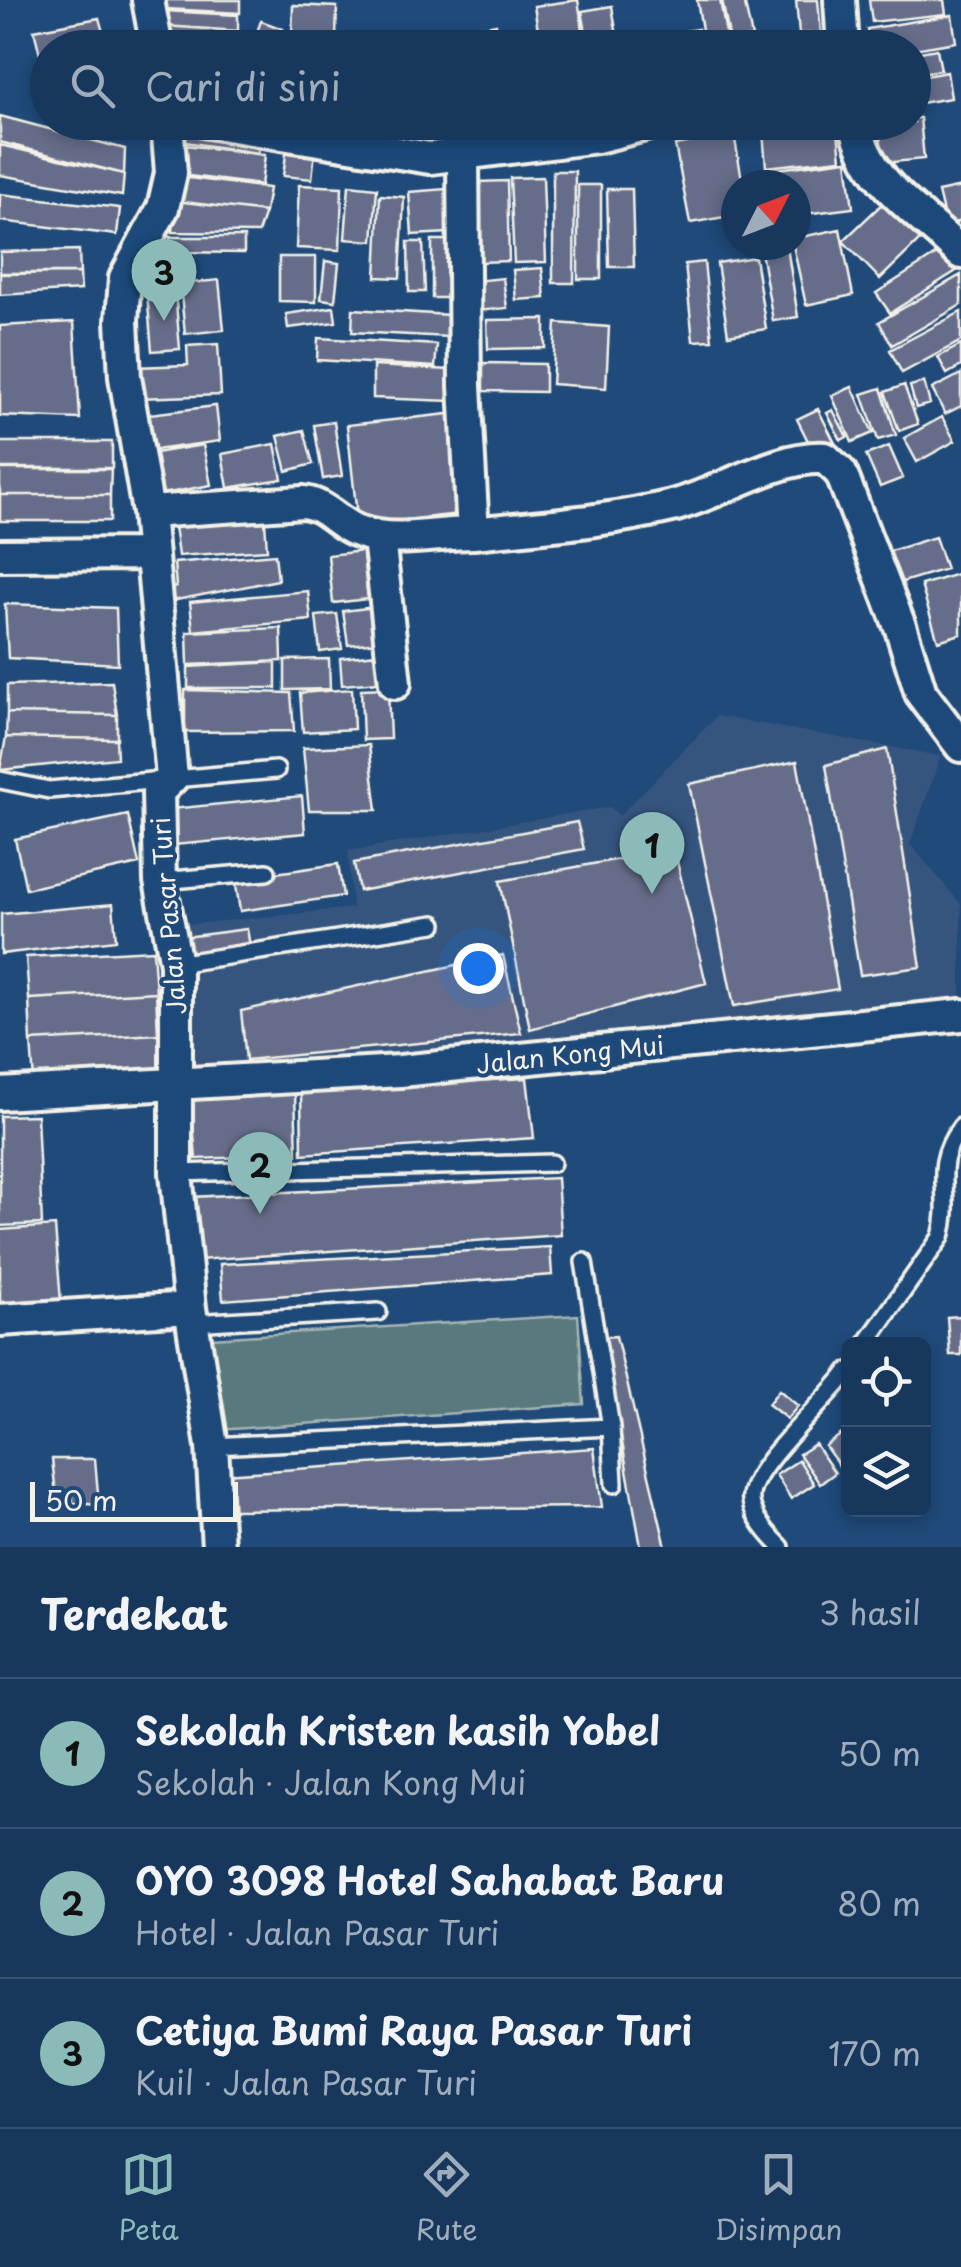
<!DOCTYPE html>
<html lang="id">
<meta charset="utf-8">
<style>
body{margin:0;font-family:"Playpen Sans",sans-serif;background:#244365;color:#f1f3f6}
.controls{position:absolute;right:30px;bottom:30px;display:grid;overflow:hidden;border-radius:15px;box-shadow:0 5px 15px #0003}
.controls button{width:90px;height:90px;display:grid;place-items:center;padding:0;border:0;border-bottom:2px solid #365272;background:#17385c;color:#f1f3f6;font:50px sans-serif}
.compass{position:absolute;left:721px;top:170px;width:90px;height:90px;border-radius:50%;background:#17385c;box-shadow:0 5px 15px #0003;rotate:48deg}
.scale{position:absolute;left:30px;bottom:25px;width:208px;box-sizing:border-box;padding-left:10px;border:5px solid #f4f1e8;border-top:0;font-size:28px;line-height:35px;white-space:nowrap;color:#f4f1e8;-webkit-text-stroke:8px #1f4a7a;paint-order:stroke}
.you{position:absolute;left:478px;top:968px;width:35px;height:35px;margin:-25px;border:8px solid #fff;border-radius:50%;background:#1a73e8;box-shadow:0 0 0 15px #1a73e833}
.badge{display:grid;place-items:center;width:65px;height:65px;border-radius:50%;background:#8bbbb9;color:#111;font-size:32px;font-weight:700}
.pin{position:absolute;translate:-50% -82px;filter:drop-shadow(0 2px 5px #0008)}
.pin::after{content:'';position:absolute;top:52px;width:35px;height:30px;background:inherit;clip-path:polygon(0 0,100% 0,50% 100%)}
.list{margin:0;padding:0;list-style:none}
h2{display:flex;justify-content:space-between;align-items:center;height:130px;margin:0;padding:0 40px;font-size:42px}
h2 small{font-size:32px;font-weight:400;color:#9eacbb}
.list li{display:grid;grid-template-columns:65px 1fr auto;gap:30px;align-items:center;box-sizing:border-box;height:150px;padding:0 40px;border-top:2px solid #365272}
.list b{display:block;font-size:38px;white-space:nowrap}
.list p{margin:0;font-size:32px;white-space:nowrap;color:#9eacbb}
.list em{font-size:32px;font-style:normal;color:#9eacbb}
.icon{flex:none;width:55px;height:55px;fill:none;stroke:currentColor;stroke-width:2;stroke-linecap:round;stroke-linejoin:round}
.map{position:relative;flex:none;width:961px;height:1547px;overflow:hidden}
.search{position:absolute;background:#17385c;box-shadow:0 5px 15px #0003;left:30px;right:30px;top:30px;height:110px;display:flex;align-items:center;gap:25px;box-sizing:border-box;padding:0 35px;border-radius:55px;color:#9eacbb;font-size:38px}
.sheet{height:580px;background:#17385c}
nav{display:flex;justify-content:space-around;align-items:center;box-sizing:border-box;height:140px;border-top:2px solid #365272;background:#17385c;font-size:28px;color:#9eacbb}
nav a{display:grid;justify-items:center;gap:5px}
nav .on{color:#8bbbb9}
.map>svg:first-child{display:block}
.built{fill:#34547f}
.green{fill:#59797e;stroke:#a6b5b3;stroke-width:2.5}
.building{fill:#656d8a;stroke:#f4f1e8;stroke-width:2.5}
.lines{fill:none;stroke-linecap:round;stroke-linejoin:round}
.service-casing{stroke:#f4f1e8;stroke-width:22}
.minor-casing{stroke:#f4f1e8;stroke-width:38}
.service{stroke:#1f4a7a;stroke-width:15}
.minor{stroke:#1f4a7a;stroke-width:30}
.labels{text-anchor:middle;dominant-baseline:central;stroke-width:8;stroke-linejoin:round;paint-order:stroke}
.street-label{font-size:25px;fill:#f4f1e8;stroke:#1f4a7a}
</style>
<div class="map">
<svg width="961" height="1547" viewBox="0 0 961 1547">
<rect width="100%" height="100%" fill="#1f4a7a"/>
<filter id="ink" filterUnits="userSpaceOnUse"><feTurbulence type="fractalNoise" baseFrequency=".01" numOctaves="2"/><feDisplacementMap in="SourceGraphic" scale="20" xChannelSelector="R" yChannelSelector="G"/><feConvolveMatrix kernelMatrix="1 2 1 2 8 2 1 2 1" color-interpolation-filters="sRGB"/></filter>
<g filter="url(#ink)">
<path class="built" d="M717 716 941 756 910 844 961 904V1001L185 1078 184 925 352 908 348 851 610 807 619 816Z"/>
<path class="green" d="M578 1315 584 1404 219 1430 212 1338Z"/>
<path class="building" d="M166 0H240V13L166 9Z
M578 0 585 43 541 48 534 6Z
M697 0H720L728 45 705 48Z
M722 0H744L752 37 730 41Z
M796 0H818L821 33 799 34Z
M869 0H944L946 14 872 22Z
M293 5 337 7 336 37 292 36Z
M612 6 619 48H589L582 11Z
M165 11 238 15V31L164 26Z
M952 15 956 42 914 49 870 48 867 29Z
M99 18 105 39 80 48H48V88L34 30Z
M261 21 283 29 276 48H251Z
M496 24 501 48H480L476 28Z
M164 26 238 31 235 48H166Z
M698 29 701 48H663L660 35Z
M937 49 941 70 914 74V53Z
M947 72 951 98 914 104V78Z
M0 116 125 149 124 174 0 142Z
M914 118H920L924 159 883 163 879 122H914Z
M384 122H416L418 145 386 148Z
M422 122H440L444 148 427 150Z
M445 122H490L492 131 448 139Z
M188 123 261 133 258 153 185 142Z
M837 124 841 159 766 167 763 132Z
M734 134 743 185H736V215L690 223 675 145Z
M288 140 316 143 312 179 283 176Z
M0 145 124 174 122 196 0 175Z
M185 145 265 155 261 185 181 175Z
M847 160 853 208 796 215V185H763L762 171Z
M553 171H575L574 283H553Z
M181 177 269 188 265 212 176 201Z
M543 177 546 262 514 263 510 178Z
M507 181 509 261 478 262 477 182Z
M299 185 342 187 340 250 296 248Z
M349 185 377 188 373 241 345 239Z
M578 185H601V279H578Z
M961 187V221L946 225 938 192Z
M446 189 449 233 412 235 409 192Z
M607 189H632L634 267H609Z
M0 194 120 208 117 235 0 221Z
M380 195 404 197 400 278 376 277Z
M886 200 922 238 880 279 843 241Z
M176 201 265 212 258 233 173 232Z
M840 229 853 295 806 305 793 245 796 238Z
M170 237H244V253L170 252Z
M432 240H458V298H432Z
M408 242H423L425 292H409Z
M951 245 961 268 890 313 876 293Z
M787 247 798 317 773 321 761 251Z
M79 250 80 273H0V252Z
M279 257H316V302L279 301Z
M755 257 766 329 728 335 717 263Z
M325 261 339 263 335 301 321 299Z
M704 262 712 340 693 341 685 264Z
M542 268 545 298 516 300 513 270Z
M80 273 81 290 0 295V274Z
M961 275V305L892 345 879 322Z
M503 278 507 308 478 311 474 281Z
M219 280 224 330 185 334 180 284Z
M175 291 180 349 152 351 147 293Z
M334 307 336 322 288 328 286 314Z
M353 309 449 315V337L352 332Z
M961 312V341L902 373 890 350Z
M545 319V348L488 349 487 320Z
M74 322 80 419 0 416V326Z
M556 323 609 327 606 388 552 384Z
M318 338 437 345 435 367 317 360Z
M218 344 221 395 139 398 136 367 188 365 187 346Z
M961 345V366L947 374 938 357Z
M483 363 545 364V392L483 391Z
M373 366 451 370V401L373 398Z
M961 374V406L945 414 932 389Z
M924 382 930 404 916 408 910 386Z
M904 385 918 424 899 431 885 392Z
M852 387 873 433 852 442 832 396Z
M881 388 896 435 878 440 862 394Z
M216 406 220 441 155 450 149 414Z
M818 409 835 443 814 453 797 419Z
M833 410 847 437 841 440 827 413Z
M458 413 469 513 358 525 347 425Z
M942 417 955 441 917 462 904 438Z
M334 422 342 476 323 479 314 425Z
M304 430 313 464 287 471 278 436Z
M0 442H112V468H0Z
M275 444 282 479 228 488 222 454Z
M203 445 211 485 163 494 155 453Z
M889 446 903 478 880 487 866 455Z
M0 469H111L110 495H0Z
M0 495H110V521H0Z
M265 521 267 550 178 556 174 526Z
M935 537 946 569 896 584 887 552Z
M363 551 368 599 333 603 328 555Z
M275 554 278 580 161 603 160 588 176 587 174 563Z
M961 573V634L938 641 921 585Z
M308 591 311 620 193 631 190 602Z
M5 604 116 608 118 664 8 658Z
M375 607 380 642 348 645 343 611Z
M337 614 342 649 320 652 316 616Z
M281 628 282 661 188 665 187 632Z
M377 654 379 682 342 685 340 658Z
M329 659 330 689 285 690V660Z
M276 662V688H188V667Z
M112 682 117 715 7 713V685Z
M388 688 390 739 363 740 361 689Z
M352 689 354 729 303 732 300 693Z
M185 690 291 693 294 731 185 732Z
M7 713 117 715V739L6 737Z
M6 737 116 739 117 758 0 770Z
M369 745 377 810H309L303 748Z
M887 749 921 967 860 975 826 765Z
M797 761 838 989 734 1006 689 784Z
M302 796 305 833 174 845 170 809Z
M128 815 139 864 26 889 15 839Z
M577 822 584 849 359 891 354 863Z
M674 849 706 983 530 1029 500 881Z
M338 864 343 896 240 911 235 879Z
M113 904 116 940 1 954V914Z
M247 929 250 946 190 953 185 937Z
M153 950 156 992 29 999 26 957Z
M503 955 521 1033 246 1060 241 1011Z
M156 992 158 1034 31 1041 29 999Z
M158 1034 161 1075 34 1082 31 1041Z
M527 1078 534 1138 302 1154 301 1091Z
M295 1094 297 1155 196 1159 191 1098Z
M37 1115 42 1224 0 1226V1116Z
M557 1178 561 1235 198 1260 192 1197Z
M55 1226 61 1302 0 1306V1230Z
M550 1247 552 1275 223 1300 220 1264Z
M961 1316V1355H950L947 1317Z
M616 1336 666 1547H641L603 1337Z
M779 1390 798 1406 787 1419 768 1404Z
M842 1434 848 1442V1478L825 1446Z
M815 1444 835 1473 820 1484 799 1454Z
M594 1448 602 1507 224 1510V1474Z
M52 1459H95L99 1505 73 1503 72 1495 56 1494Z
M799 1460 814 1484 791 1499 776 1475Z"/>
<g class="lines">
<g class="service-casing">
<path id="service" d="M0 780 49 790 276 770
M160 881 267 872
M176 964 434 924
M176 1173 552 1163
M584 1262 611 1427
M192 1323 378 1312
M866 1344 941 1237C954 1193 929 1169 961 1127
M212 1446 611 1427 614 1484
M781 1547C770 1536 753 1517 751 1501 746 1470 828 1401 848 1371"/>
</g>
<g class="minor-casing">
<path id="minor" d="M148 0 157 48
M840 0 843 48
M167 122 171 173 163 208 125 278 122 321 125 377 148 512 172 778 158 792 160 881 176 964V1173L190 1308 212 1446 218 1547
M208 122 430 158 597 137 657 122
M855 122C868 185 919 211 961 253
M148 512 303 502C326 504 338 525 360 532 394 544 437 533 473 533L465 386 463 158
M473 533C539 526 606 522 672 506 719 494 778 455 825 458L841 473 901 629 921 693 961 746
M379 538 395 683
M0 555 151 554
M0 1094 400 1071 961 1015
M0 1320 190 1308"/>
</g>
<use href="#service" class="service"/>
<use href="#minor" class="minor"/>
</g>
</g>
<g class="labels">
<g class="street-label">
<text transform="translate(168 916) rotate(-95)">Jalan Pasar Turi</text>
<text transform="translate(570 1054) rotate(-6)">Jalan Kong Mui</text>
</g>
</g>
</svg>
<div class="controls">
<button><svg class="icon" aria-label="locate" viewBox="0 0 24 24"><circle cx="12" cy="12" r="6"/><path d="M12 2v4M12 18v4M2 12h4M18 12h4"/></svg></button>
<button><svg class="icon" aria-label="layers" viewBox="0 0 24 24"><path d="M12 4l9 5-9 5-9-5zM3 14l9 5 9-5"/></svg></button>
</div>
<svg class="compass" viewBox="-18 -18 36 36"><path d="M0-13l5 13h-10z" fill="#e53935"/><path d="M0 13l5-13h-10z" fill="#9eacbb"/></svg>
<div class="scale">50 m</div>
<div class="you"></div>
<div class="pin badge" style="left:652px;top:894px">1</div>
<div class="pin badge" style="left:260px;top:1214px">2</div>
<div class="pin badge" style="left:164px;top:321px">3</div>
<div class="search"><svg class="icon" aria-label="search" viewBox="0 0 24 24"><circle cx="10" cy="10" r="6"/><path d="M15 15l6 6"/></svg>Cari di sini</div>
</div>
<section class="sheet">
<h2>Terdekat<small>3 hasil</small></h2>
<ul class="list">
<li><span class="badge">1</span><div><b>Sekolah Kristen kasih Yobel</b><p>Sekolah · Jalan Kong Mui</p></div><em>50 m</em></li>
<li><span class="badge">2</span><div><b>OYO 3098 Hotel Sahabat Baru</b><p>Hotel · Jalan Pasar Turi</p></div><em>80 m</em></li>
<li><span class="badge">3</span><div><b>Cetiya Bumi Raya Pasar Turi</b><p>Kuil · Jalan Pasar Turi</p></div><em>170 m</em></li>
</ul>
</section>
<nav>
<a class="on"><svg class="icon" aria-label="map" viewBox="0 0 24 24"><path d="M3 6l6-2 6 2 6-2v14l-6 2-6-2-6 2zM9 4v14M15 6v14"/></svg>Peta</a>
<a><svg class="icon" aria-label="directions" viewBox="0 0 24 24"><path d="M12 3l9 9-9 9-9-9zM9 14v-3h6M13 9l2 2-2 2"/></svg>Rute</a>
<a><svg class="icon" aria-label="saved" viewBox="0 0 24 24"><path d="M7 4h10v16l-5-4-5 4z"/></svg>Disimpan</a>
</nav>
